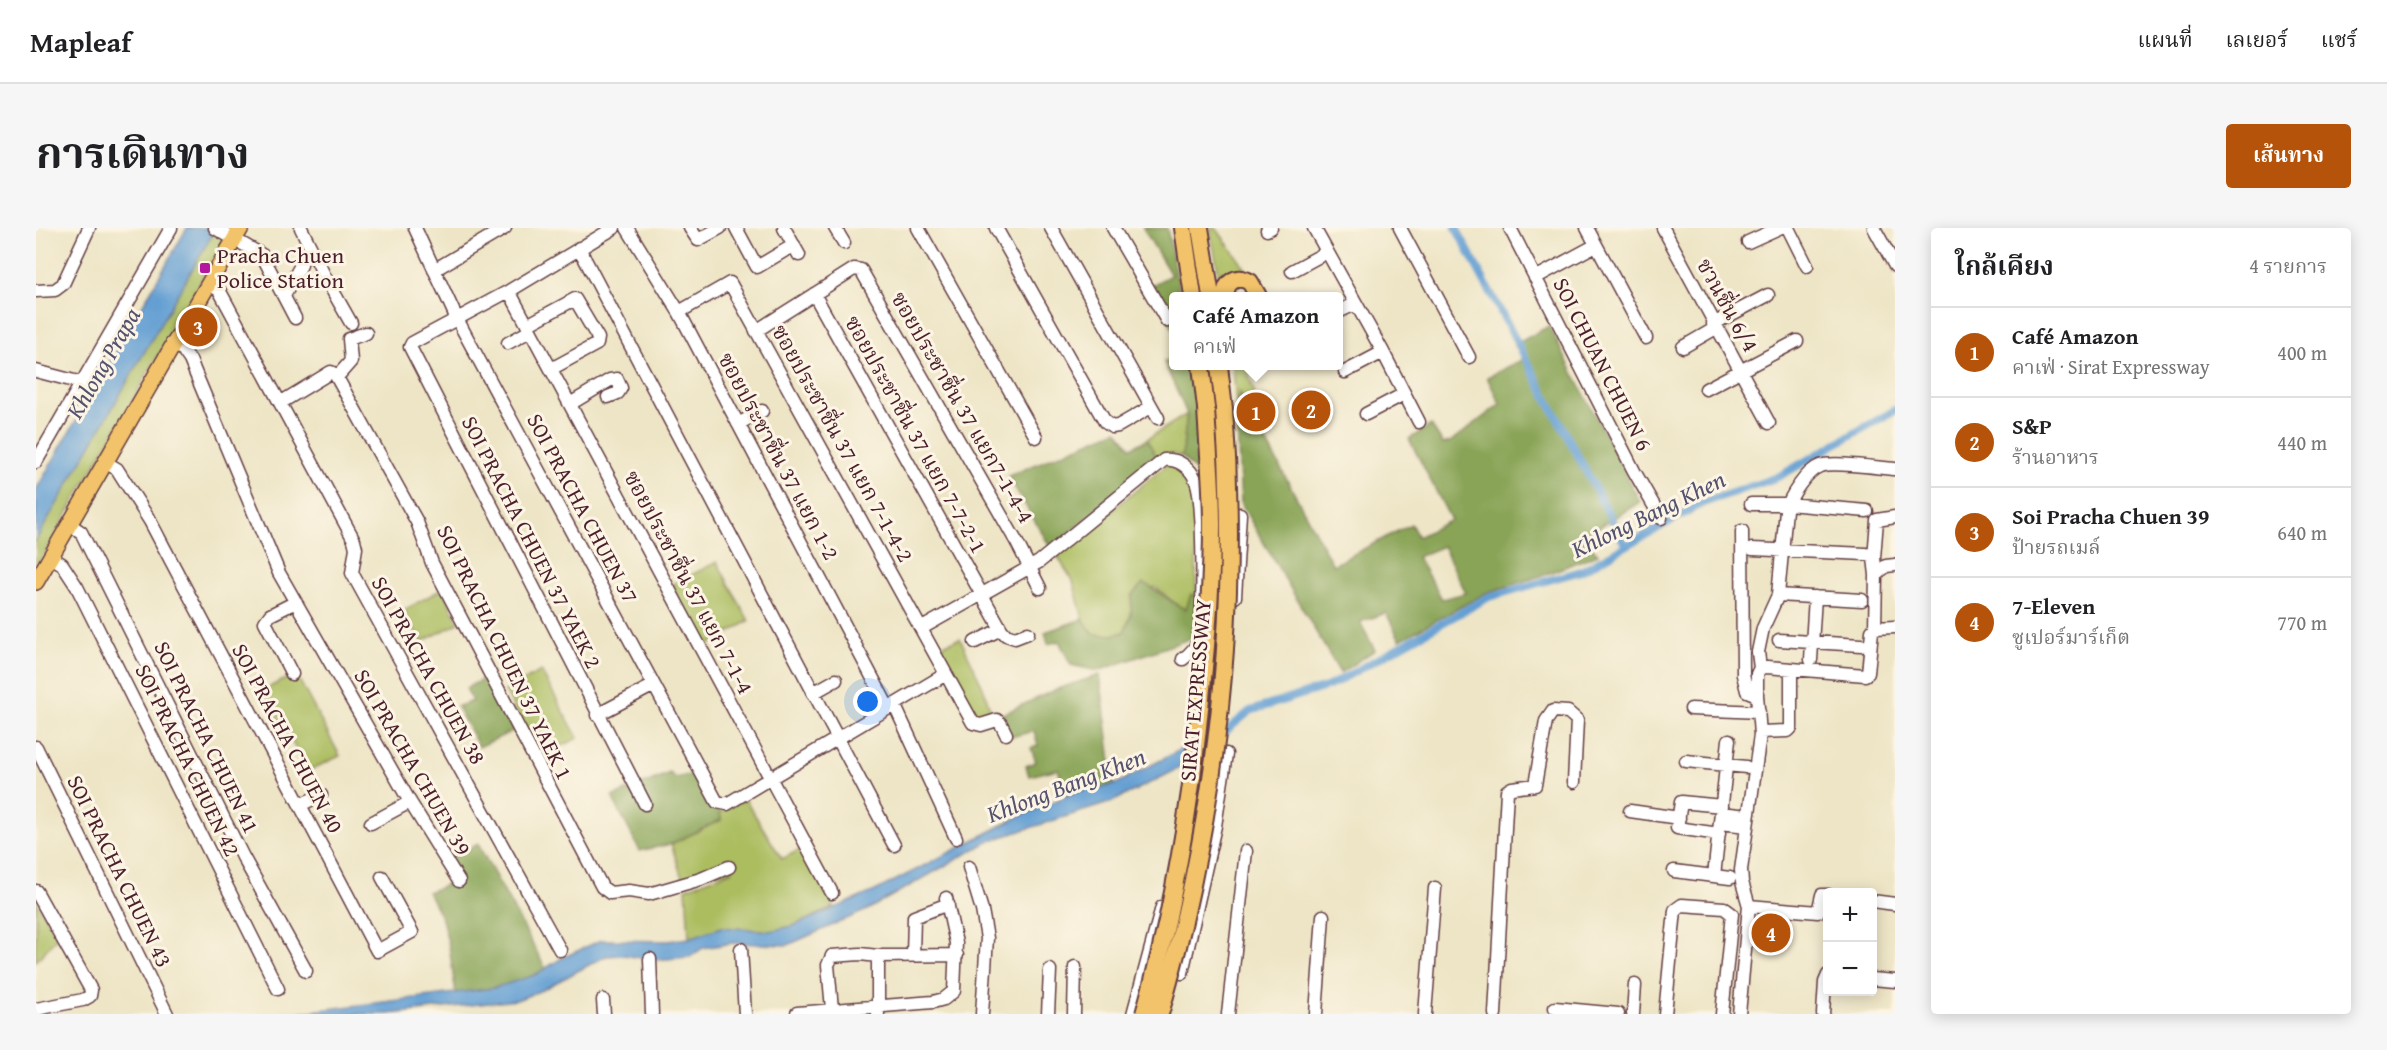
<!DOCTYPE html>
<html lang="th">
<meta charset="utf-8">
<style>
body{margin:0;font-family:"Gentium Book Plus","Noto Serif Thai",serif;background:#f6f6f6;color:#202124}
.controls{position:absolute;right:18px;bottom:18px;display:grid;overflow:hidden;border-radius:6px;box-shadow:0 3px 15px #0003}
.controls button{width:54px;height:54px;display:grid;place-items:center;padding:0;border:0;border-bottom:2px solid #e0e0e0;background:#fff;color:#202124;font:30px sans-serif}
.you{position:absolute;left:832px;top:474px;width:21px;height:21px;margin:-15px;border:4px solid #fff;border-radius:50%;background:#1a73e8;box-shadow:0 0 0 9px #1a73e833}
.badge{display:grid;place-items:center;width:39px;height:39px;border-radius:50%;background:#b45309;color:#fff;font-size:20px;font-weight:700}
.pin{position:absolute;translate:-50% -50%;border:3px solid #fff;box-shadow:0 2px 6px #0006}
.popup{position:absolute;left:1133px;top:64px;width:174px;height:78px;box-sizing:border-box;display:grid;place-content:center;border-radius:6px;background:#fff;filter:drop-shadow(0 2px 4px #0005);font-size:20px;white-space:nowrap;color:#757577}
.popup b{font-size:22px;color:#202124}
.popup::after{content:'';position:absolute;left:50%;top:100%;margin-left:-12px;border:12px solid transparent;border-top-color:#fff}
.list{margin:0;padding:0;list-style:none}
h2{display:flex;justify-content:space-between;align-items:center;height:78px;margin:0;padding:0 24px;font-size:26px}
h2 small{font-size:20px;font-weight:400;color:#757577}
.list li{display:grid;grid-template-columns:39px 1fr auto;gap:18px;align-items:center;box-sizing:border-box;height:90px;padding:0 24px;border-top:2px solid #e0e0e0}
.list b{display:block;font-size:22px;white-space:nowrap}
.list p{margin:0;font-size:20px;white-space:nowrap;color:#757577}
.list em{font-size:20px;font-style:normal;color:#757577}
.map{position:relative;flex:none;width:1859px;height:786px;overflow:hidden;border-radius:6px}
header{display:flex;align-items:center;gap:36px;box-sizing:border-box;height:84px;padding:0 30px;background:#fff;border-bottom:2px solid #e0e0e0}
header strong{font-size:28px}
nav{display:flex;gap:33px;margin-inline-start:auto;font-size:21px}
.intro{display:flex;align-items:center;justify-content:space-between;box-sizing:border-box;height:144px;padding:0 36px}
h1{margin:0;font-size:42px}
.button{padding:15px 27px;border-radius:6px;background:#b45309;color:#fff;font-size:21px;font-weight:700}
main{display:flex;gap:36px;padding:0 36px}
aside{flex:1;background:#fff;border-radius:6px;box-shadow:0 3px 15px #0003}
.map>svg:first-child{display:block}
.green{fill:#acbd60;stroke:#7b6e46;stroke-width:1.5}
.forest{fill:#89a456;stroke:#6a6240;stroke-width:1.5;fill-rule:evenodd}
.water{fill:#639fd3;stroke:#565f7f;stroke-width:1.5}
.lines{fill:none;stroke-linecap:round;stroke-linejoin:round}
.canal{stroke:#639fd3;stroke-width:8}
.minor-casing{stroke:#633d42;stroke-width:15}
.major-casing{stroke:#633d42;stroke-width:18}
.highway-casing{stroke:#633d42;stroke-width:20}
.minor{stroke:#fff;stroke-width:12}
.major{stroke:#f2c36a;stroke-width:15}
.highway{stroke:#f2c36a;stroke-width:16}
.highway-bridge-casing{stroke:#633d42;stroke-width:20;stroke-linecap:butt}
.highway-bridge{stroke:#f2c36a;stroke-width:16}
.poi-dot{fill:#b5179e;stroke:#fcf5e5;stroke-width:2}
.labels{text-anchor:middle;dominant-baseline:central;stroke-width:6;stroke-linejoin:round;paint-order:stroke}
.poi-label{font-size:22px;fill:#4a1f2b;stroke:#fcf5e5;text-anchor:start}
.street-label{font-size:22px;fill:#4a1f2b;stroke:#fcf5e5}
.water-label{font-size:24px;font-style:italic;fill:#54526e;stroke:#fcf5e5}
</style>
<header>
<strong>Mapleaf</strong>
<nav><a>แผนที่</a><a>เลเยอร์</a><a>แชร์</a></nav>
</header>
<div class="intro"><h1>การเดินทาง</h1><a class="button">เส้นทาง</a></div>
<main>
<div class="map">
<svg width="1859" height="786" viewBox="0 0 1859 786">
<rect width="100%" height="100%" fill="#fcf5e5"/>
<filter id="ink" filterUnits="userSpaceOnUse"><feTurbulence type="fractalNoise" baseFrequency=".0167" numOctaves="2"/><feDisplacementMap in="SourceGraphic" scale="12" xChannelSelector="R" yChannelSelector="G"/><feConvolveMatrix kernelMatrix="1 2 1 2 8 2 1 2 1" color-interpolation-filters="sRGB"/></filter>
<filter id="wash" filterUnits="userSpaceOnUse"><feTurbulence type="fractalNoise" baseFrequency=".008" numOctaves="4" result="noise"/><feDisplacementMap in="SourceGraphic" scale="24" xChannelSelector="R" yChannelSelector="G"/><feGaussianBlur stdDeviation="1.35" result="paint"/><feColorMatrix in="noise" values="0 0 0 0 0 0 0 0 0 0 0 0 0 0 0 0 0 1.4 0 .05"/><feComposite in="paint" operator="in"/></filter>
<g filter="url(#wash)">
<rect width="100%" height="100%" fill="#eee5c6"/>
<path class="green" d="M180 0H195L0 340V312Z
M1174 0H1180L1217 51 1189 49 1184 54Z
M1197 138H1213V148L1221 172 1212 179 1204 165 1200 177Z
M1151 186 1146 229 1137 226 1121 230 1111 211Z
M1133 235 1143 238 1154 249 1161 265 1160 368 1150 381 1144 379 1119 359 1096 367 1095 387 1088 404 1077 407 1057 406 1047 391 1037 353 1021 328Z
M681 334 713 393 669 419 635 357Z
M406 361 423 395 385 414 368 382Z
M924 410 946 457 957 489 942 494 902 419Z
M505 443 542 510 504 529 469 463Z
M260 446 304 528 272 543 227 462Z
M709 571 746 631 767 620 798 679 757 698 734 703 686 699 653 710 650 660 697 643 646 650 635 616 685 592 684 585Z
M0 673 21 710 0 733Z"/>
<path class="forest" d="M1107 0H1131L1145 68H1138L1137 101 1114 58 1135 47Z
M1513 98 1604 274 1547 309 1562 326 1508 347 1450 365 1364 412 1350 385 1324 394 1339 422 1304 445 1205 276 1200 177 1204 165 1297 337 1375 296 1382 309 1415 292 1373 211 1395 197 1407 216 1416 213 1464 176 1451 149 1488 131 1478 117ZM1407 318 1430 365 1406 371 1381 329Z
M1137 129 1138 138H1157L1164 211 1165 249 1146 229 1151 186 1128 134Z
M1081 202 1095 220 1111 211 1121 230 1015 320 972 248Z
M1107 355C1123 361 1134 376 1150 381L1155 366 1160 368 1159 409 1062 443 1035 437 1023 413 1012 416 1009 404 1047 391 1057 406 1077 407 1088 404 1095 387 1096 367Z
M1064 447 1078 557 1040 564 1031 569 1022 541 993 548 990 538 1000 534 995 520 1002 518 998 503 975 509 962 488 1021 461Z
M451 449 479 502 443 519 421 479 436 473 430 460Z
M634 545 639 550 661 545 684 585 685 592 635 616 604 623 576 569Z
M442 616 510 741C483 757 451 761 420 766L413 718 406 691 392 664 415 655 406 635Z"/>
<path class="water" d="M151 0H180L0 312V262Z
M1153 517 1150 537 1076 574 953 613 831 682 752 717 697 715 667 720 654 729 618 732 587 727 570 728 506 762 481 772 352 786H252L458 760 499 747 526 730 565 712 632 713 653 710 686 699 734 703 757 698 839 663 984 588 1040 564 1078 557Z"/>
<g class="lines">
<path class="canal" d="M1420 0 1590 318
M1159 521 1190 503 1214 483 1293 458 1453 369 1545 343 1667 275 1742 249 1859 182"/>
</g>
</g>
<g filter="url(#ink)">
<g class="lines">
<g class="minor-casing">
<path id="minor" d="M179 0 226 27 259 90
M265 0 289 49 315 95
M379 0 421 91 681 574 691 576 910 446
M578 0 473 63 376 115 374 119 609 576
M591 0 643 84 852 479
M654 0 662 12 684 0
M700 0 721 39 758 17
M748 0 763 27
M799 0 808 15
M882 0 1000 209
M960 0 1069 194 1076 199 1082 198 1115 179
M1015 0 1122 190
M1077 0 1131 93
M1278 0 1347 124 1383 194
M1364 0 1433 129
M1474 0 1598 243 1625 290
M1551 0 1610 110
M1627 0 1733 195
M1752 0 1771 38
M1838 0 1859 38
M1231 2 1235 0
M1712 14 1743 0
M543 20 858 617
M398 42 469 0
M1256 43 1291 24
M1499 50 1560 17
M173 56 183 62 188 71 318 312 320 320 316 345 524 722
M0 63 19 62 27 56 53 0
M473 63 796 665
M778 66 965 401 970 407 979 410 992 405
M248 68 265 37
M643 84 694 55 937 495 945 497 961 492 965 496 970 506
M1302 84 1319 76
M1677 96 1732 67
M491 97 539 71 562 110 561 116 515 141
M720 103 818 41 825 42 980 313 1004 360
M136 115 147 122 154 132 243 345 374 574 423 653
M472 115 494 103
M1647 119 1680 100
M0 143 46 155
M1309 144 1347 124
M301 149 315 133 313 111 330 105
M1670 161 1761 113
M244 175 295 144 299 146 381 294 396 335 566 659 574 665 593 663 613 666 665 651 693 639
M534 176 574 152 581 151 585 160 582 165 572 169
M1330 186 1368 166
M702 196 726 183
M0 234 135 0
M69 234 81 241 114 293 341 723 376 704 346 649
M1715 276H1752L1831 283
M33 296 45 304 207 629 270 743
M1706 303 1707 447 1711 463 1721 467
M1716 321 1830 326
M15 329 26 336 41 359 242 761
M1840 347 1838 330 1841 292 1859 289
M1742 367 1826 372
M1199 369 1204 286
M886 400 1003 334 1128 232C1142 230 1155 240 1160 253 1168 272 1168 387 1163 410 1161 419 1155 425 1147 431
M1839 400 1840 347 1850 338 1859 337
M1743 412 1825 417
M939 414 965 401
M1775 432 1779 369
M1724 440 1722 424 1727 400 1742 367 1750 282C1754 269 1770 243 1784 238 1796 233 1843 240 1859 241
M256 446 229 394 234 387 260 374
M777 465 800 452
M858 476 920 610
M1655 481 1723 484
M561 487 618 457
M1724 504 1752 503 1755 500V441
M0 519 131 786
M1650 533 1710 539
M264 577 285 567
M1594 583 1643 590
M1685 585 1712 588
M335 595 374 574
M1684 595 1711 598
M1683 606 1641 600 1645 574 1686 578
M1152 621 1169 541
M933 639 946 682 951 710 946 786
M1638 643 1694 650
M1678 648 1693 512
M0 663 55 762 54 768 47 772 0 781
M1836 673 1859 676
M1713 678 1782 684 1786 667H1792
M705 721 709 786
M842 728V786
M877 728 878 689 912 676
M614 731 616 786
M1129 742 1146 745 1179 598 1190 526
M1836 751 1859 753
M567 772 568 786
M1519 780 1582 786
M796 781 792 737 796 728 824 726 842 728 921 727
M761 785 897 774 908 771 918 763 920 715 910 670
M1012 786 1014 742
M1038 786 1039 739
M1097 786 1126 679
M1192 786 1210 623
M1280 786 1287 688
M1389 786 1399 660
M1459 786 1471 563 1476 560 1499 557 1510 493 1517 483 1532 484 1541 492 1538 554
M1597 786 1599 757
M1629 786 1639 682 1646 677 1688 680 1696 686 1686 786
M1703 786 1713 678 1706 654 1705 642 1724 507 1721 467V446L1724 440 1731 439 1829 447 1832 445 1836 403 1839 400 1859 399
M1787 786 1789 754 1792 747"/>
</g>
<g class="major-casing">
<path id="major" d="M0 354 205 0"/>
</g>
<g class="highway-casing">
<path id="highway" d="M1147 0 1157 68
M1164 0 1175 68
M1189 68C1190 54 1200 46 1214 54L1222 68
M1165 138 1170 180
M1183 138 1188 181"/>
</g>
<use href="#minor" class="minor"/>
<use href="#major" class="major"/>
<use href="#highway" class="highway"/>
<g class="highway-bridge-casing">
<path id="highway-bridge" d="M1108 786C1137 682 1155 577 1165 470 1171 413 1176 355 1176 298 1176 258 1172 219 1170 180
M1124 786C1180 590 1204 385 1188 181"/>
</g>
<use href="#highway-bridge" class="highway-bridge"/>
</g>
</g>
<rect class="poi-dot" x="163" y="34" width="12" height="12" rx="3"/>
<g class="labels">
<g class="poi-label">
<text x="181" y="27">Pracha Chuen<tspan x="181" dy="25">Police Station</tspan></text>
</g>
<g class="street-label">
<text transform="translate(1692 77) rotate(61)">ชวนชื่น 6/4</text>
<text transform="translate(1567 136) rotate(63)">SOI CHUAN CHUEN 6</text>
<text transform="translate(927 179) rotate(60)">ซอยประชาชื่น 37 แยก7-1-4-4</text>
<text transform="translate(880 206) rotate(61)">ซอยประชาชื่น 37 แยก 7-7-2-1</text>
<text transform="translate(807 215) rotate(61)">ซอยประชาชื่น 37 แยก 7-1-4-2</text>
<text transform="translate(743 228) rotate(62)">ซอยประชาชื่น 37 แยก 1-2</text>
<text transform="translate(547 280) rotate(62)">SOI PRACHA CHUEN 37</text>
<text transform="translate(496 314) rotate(63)">SOI PRACHA CHUEN 37 YAEK 2</text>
<text transform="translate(653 354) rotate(62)">ซอยประชาชื่น 37 แยก 7-1-4</text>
<text transform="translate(469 424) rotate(64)">SOI PRACHA CHUEN 37 YAEK 1</text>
<text transform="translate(393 442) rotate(61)">SOI PRACHA CHUEN 38</text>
<text transform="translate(1159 462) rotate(-85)">SIRAT EXPRESSWAY</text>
<text transform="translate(171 509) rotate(64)">SOI PRACHA CHUEN 41</text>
<text transform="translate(252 510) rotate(62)">SOI PRACHA CHUEN 40</text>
<text transform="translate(152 532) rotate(64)">SOI PRACHA CHUEN 42</text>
<text transform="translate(377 534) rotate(60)">SOI PRACHA CHUEN 39</text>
<text transform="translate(84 643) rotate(64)">SOI PRACHA CHUEN 43</text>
</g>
<g class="water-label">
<text transform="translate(67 135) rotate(-60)">Khlong Prapa</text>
<text transform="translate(1612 286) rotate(-26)">Khlong Bang Khen</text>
<text transform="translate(1030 557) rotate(-21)">Khlong Bang Khen</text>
</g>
</g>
</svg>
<div class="controls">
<button>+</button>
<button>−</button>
</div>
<div class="you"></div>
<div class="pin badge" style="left:1220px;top:184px">1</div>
<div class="popup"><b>Café Amazon</b>คาเฟ่</div>
<div class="pin badge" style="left:1275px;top:182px">2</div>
<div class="pin badge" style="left:162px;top:99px">3</div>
<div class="pin badge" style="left:1735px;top:705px">4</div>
</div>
<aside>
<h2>ใกล้เคียง<small>4 รายการ</small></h2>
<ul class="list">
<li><span class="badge">1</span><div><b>Café Amazon</b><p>คาเฟ่ · Sirat Expressway</p></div><em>400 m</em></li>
<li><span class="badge">2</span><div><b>S&amp;P</b><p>ร้านอาหาร</p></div><em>440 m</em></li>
<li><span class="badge">3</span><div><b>Soi Pracha Chuen 39</b><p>ป้ายรถเมล์</p></div><em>640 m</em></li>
<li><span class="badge">4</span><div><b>7-Eleven</b><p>ซูเปอร์มาร์เก็ต</p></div><em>770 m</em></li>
</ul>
</aside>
</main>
